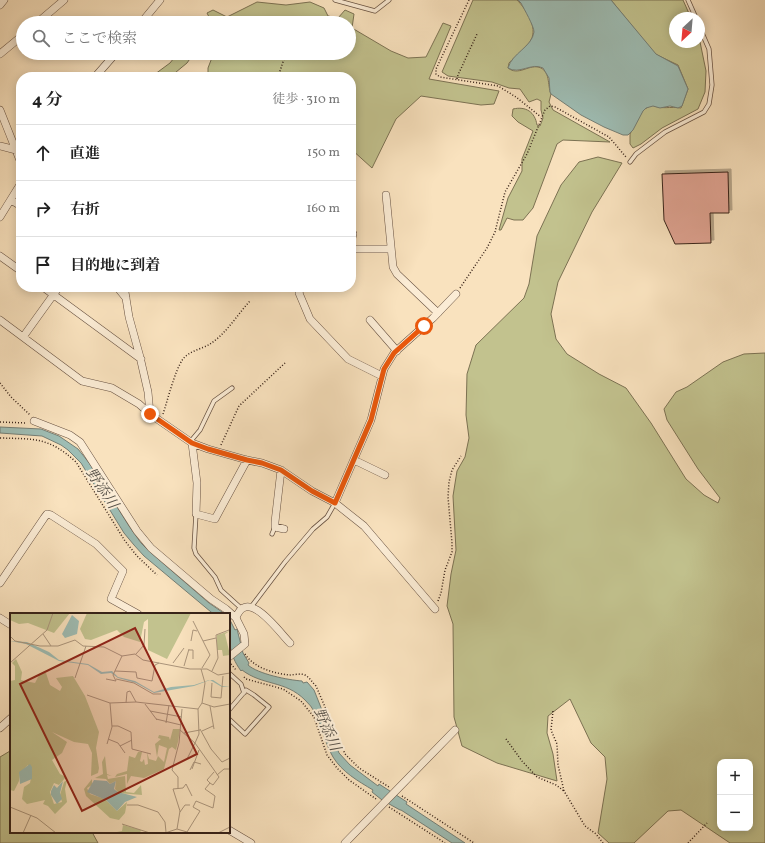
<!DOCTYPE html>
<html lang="ja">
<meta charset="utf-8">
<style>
body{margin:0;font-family:Vollkorn,"Noto Serif JP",serif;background:#f2f2f2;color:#222}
.controls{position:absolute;right:12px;bottom:12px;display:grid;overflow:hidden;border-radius:8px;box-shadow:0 2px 10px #0003}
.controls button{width:36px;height:36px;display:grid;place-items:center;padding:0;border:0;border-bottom:1px solid #e0e0e0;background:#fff;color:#222;font:20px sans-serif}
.compass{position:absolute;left:669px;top:12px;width:36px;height:36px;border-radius:50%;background:#fff;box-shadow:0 2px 10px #0003;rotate:206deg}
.stop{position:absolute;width:12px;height:12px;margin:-9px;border:3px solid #ea580c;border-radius:50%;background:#fff}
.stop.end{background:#ea580c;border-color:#fff;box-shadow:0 1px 4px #0008}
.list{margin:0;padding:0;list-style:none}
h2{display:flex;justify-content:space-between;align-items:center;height:52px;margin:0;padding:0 16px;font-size:17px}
h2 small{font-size:13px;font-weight:400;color:#767676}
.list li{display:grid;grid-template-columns:26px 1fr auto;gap:12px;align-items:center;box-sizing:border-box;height:56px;padding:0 16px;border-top:1px solid #e0e0e0}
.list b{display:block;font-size:15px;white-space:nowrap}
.list em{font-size:13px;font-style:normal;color:#767676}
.icon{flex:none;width:22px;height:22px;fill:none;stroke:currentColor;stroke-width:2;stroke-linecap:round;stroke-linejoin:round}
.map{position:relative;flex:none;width:765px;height:843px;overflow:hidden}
.search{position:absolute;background:#fff;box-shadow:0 2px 10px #0003;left:16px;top:16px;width:340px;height:44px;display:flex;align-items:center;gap:10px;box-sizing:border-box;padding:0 14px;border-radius:22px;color:#767676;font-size:15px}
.panel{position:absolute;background:#fff;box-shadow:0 2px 10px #0003;left:16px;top:72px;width:340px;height:220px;border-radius:16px}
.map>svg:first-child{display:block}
.green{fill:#c2c28e;stroke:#7c7253;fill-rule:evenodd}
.water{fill:#9ebdb4;stroke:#757f76}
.building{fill:#e0a392;stroke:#372218;filter:url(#shadow)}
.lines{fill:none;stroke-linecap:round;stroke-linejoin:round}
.lane-casing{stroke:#685242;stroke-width:5}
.street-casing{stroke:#685242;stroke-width:8}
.path{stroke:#372218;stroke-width:1.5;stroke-dasharray:1 2;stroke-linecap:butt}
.lane{stroke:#fbecd5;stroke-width:3.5}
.street{stroke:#fbecd5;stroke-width:7}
.route{stroke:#ea580c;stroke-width:5}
.labels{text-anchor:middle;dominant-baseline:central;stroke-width:4;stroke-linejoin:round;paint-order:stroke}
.water-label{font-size:15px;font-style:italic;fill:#565047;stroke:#fbecd5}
.inset-road{fill:none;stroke:#ab957c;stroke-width:1}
.view{fill:#8f2418;fill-opacity:0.15;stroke:#8f2418;stroke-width:2}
.inset-edge{fill:none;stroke:#372218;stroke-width:2}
</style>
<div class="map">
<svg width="765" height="843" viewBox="0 0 765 843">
<defs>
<filter id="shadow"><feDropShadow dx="3" dy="-3" stdDeviation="0" flood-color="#0004"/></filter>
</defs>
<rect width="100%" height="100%" fill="#f9e2be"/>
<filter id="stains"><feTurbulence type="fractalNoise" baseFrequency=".005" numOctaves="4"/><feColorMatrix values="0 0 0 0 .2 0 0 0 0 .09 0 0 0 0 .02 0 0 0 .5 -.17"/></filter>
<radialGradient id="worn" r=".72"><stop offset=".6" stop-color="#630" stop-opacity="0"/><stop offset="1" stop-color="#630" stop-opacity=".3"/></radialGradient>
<path class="green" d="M473 0H517C526 9 538 27 531 40 526 49 516 55 509 63L508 68C518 76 528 65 538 67 551 70 547 85 551 94L549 102 553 110 610 142 563 140 557 144 533 208 523 220H514L507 218 501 230H499L508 198 522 171V159L533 131 518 122 512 116 513 109C526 106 535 112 537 125L540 126 543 118 541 110V101L537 99 529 102 520 89 509 88 492 82 448 76 442 72Z
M611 0H683L691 18H675V42H699V37L706 71 705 92 698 109 662 128 641 144 633 148 630 144V134L643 110 652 105C662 110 670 106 681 108L688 89 678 65 655 54Z
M257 2 286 5 310 2 324 8 328 16 338 18 345 10 354 14 352 28 391 51 408 58 426 57 443 23 451 26 429 79 499 91 494 104 481 105 421 96 396 119 372 168 351 149V77H303L295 74 291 77H239L233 73 230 77H208V68L213 55 212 53H349V23H212L207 13 213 10 227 17Z
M178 53H194L187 63 170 77H151L170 63Z
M598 157 622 163 592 212 558 282 551 314 556 339 567 354 599 374 626 388 651 423 686 479 704 495 718 503 720 498 698 469 667 420 664 409 676 392 687 387 723 362 744 354 765 353V843H730L681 810 668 811 634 843H609L598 833 607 779 605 757 591 743 570 699 548 716 547 733 553 754 557 781 497 763 462 746 454 717 453 624 447 606 451 574 456 550 453 496 457 471 465 457 469 438 466 415 467 374 476 345 524 298 529 284 537 236 561 185 579 162ZM720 762H750V828H720Z
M10 751 11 832H92L98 843H0V757Z"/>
<path class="water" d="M518 0H611L656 54 678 66 688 89 682 106 678 108 670 106 660 108 653 106 646 108 643 111 633 130 628 135H623L604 127 581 115 551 94 550 92 549 78 543 68C532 62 519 75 508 68 512 53 532 47 534 32 534 26 524 9 521 3Z
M0 427 41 429 59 436 78 449 90 464 129 526 141 543 150 552 209 603 225 614H214L211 612 144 556 134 545 124 533 81 463 68 450 61 445 42 436 0 433Z
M229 618 235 630 237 629 243 653 249 663 248 665C258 674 288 680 302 681L303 683 307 682 314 690 339 753 350 765 378 786 379 784 407 802 406 804 465 843H452L401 810H400L382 800 372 792 373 790C358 781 342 772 333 757 322 739 322 715 305 700 285 680 263 686 242 670L241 671C228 653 229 640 229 618Z"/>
<path class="building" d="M728 172 729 213H710L711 243 675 244 664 220 662 174Z"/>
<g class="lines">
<g class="lane-casing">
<path id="lane" d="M335 0 375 11 389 0
M688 0 696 18
M630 162 636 154 665 132 704 112 709 104 712 85 709 49 699 26
M190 442 200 430 214 401 232 388
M196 514 194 548 196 554 215 577 221 590 242 609
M272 534 275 527
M251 607 285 562 313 529 327 517 335 503
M229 673 241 684 244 693
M229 710 246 690 254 695 269 707 245 734 229 719"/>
</g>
<g class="street-casing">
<path id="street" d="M0 5 4 0
M37 23 64 0
M141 23 160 0
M0 54 23 35
M95 77 116 53
M0 110 21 163
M0 146 16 150
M386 195 393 267 397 274 438 313
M11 200 21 206
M0 217 21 183
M351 242 353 234
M351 249H391
M0 256 21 271
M43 287 141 359
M117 287 126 298
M301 287 299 293 310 319 348 359 382 376
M125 292 129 317 140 357 148 392 150 414
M0 320 82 381 112 388 139 404 150 414 192 443 208 449 247 460 262 463 281 470 312 491 335 503 364 526 435 609
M370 320 397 351
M23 337 59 287
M34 421 70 435 80 442 137 531 151 548 211 599 226 609 236 618
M192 443 197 483 196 514 215 519 247 460
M354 460 385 475
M281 470 275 522V527L284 529
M335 503 371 420 384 369 394 353 433 318 456 294
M0 583 44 518 47 514 51 515 96 544 123 571 111 599 138 614
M0 618 11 625
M229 657 245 644 244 634 236 618C247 586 279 632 290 643
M0 728 11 718
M229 830 251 843
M345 843 455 730"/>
</g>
<path class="path" d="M469 0 436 69V74L440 77 498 86 516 97 541 117
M278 77 286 53
M457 79 458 75 477 34
M460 288 487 248 495 232 505 192 527 154 545 110 550 106 555 107 609 137 626 157
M0 383 11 397 30 415
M163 414C168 399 175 370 183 359 189 351 202 349 210 344 226 334 237 315 250 301
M0 422 26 423
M0 438C34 439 49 437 76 462L125 541 137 556 157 575
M221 445 239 406 285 363
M438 601 441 593 445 570 452 552V543L448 497 449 482 452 470 461 456
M245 654C254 668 273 673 289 675 294 675 300 673 305 675 310 678 312 682 316 686L345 754 359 768 389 787
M231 664 236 670
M244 677 246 679 283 689 301 701 314 717 327 755 337 768 349 780 376 799
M553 711 551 730 557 744 558 765 564 791 585 826 596 834 603 843
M506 739 522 761 537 777 556 785 564 791
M402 796 474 843
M389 807 445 843
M688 843 707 823"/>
<use href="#lane" class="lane"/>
<use href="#street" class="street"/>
</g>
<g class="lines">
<path class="route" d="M150 414 192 443 208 449 247 460 262 463 281 470 312 491 335 503 371 420 384 369 394 353 424 326"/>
</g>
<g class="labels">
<g class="water-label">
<text transform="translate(101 489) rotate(56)">野添川</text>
<text transform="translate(326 730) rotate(66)">野添川</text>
</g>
</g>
<g transform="translate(10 613)">
<rect width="220" height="220" fill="#f9e2be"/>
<path d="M0 0H60L44 20 18 10 9 11 0 7ZM77 0H181L157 46 138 37V6L134 9 130 29 114 24 107 17 81 27 75 26 70 16ZM220 18 215 21 220 42 213 43 212 37H207V22ZM6 46 12 59 11 67 15 68 25 70 30 60H36L40 72 50 78 52 74 46 65 63 63 75 83 89 119 86 135 89 155 88 160 81 163 82 140 78 131 64 129 42 119 57 129 52 140 42 147 50 161 56 164 49 172 44 170 40 179 44 191 52 189 50 182 54 169 57 167 55 176 57 189 45 201 38 193 33 191 35 187 17 191 12 186 14 174 20 170 21 165 18 152 10 160 9 168 4 178 0 177V68L5 67V53L2 50ZM163 116H170L168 129 166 137 162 134 159 136 154 156 134 165 121 163 117 171V161L105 164 107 161 117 158 119 143 125 145 128 139H132L130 148 132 149 134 146 135 152 138 151 137 139 139 146 146 148 148 143 154 149 157 135 149 132 147 144 145 131 151 126 148 125 149 122 159 124 160 127ZM95 143 97 161 102 163 97 162 98 166 115 163 116 179 124 180 131 172 132 182 109 180 105 176 106 168 100 171 96 166 85 165 93 161 92 149ZM82 166V172L77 175 80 181 95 186 107 198 117 189 115 200 109 207 100 205 76 183 74 176ZM113 212 131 217 130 220H102L112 218Z" fill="#c2c28e"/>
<path d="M62 2 69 8 67 21 55 25 52 21ZM0 28 17 29 39 39 49 47 78 51 92 59 102 58 108 64 125 68 144 79 161 74 184 72 199 67H203L212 73 220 74H212L200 67 184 73 144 80 126 70 108 65 101 60 91 61 78 52 49 48 16 31ZM20 151 22 154V166L10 171 9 159ZM84 167 97 168 100 171 106 168 104 176 108 179 127 184 115 189 107 198 96 187 77 179ZM53 168 50 180 52 186 47 191 41 182V178L44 172 47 175Z" fill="#9ebdb4"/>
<path class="inset-road" d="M183 8 200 42 192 55M33 21 41 33M0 23 5 28 30 33H48L65 27 73 33 94 34 112 43 125 41 133 47 180 56H197L208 62 220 60M181 28 183 17 187 18M193 28 206 25M179 37H183V46M126 41 134 32 135 16M0 50 37 17 43 0M163 50 174 35M174 53 179 36M105 58 126 59 127 65 142 68 145 52 149 50M202 58 208 45 206 22 219 17M65 65 76 33M96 66 106 68 103 62 112 43M106 66 124 70 143 81H151M202 70 201 84 211 85 213 63M77 82 100 90 126 89 188 96M116 90 117 79 120 78 126 89M192 90 204 94 220 91M135 91 147 107M200 93 204 116M140 98 172 104M146 106 171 112M156 110 159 92M102 113H108L121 119 122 136 141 141M190 116 201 136 212 149 220 145M170 117 185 130 209 164 203 172 200 170 195 176 205 183 203 195 186 188 183 194 190 198 177 219M192 118 203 113M174 120 190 117M98 126 108 130 115 140M185 130 189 121 188 96 192 90 195 70 191 56M97 131 102 114 100 90M110 133 122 127M177 146 185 130M182 156 189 137M180 157 184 149 191 151M207 162 214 156H220M200 170 197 167 204 159M168 176V164L162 157 169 130 172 96M117 192H128L148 199 155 209 156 219M0 194 27 205 46 220M170 199 175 192H180M112 211 140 220M167 216 170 198 163 176 173 175 176 171 182 183M13 220 21 202M155 220 167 216 177 219M208 220 220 214"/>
<path class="view" d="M125 15 187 141 72 198 10 71Z"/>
<rect width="220" height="220" class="inset-edge"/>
</g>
<rect width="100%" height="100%" filter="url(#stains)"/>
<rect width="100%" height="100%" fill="url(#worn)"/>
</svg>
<div class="controls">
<button>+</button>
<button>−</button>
</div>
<svg class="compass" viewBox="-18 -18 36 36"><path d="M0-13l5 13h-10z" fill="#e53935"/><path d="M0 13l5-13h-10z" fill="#767676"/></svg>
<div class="stop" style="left:424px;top:326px"></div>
<div class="stop end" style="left:150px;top:414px"></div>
<div class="search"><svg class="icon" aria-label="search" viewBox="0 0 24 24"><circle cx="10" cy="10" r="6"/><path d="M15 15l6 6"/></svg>ここで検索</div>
<section class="panel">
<h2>4 分<small>徒歩 · 310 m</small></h2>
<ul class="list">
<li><svg class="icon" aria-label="ahead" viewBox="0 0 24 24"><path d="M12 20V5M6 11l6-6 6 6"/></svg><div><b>直進</b></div><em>150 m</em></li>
<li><svg class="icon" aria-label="right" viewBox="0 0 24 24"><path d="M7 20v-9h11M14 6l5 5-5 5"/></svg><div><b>右折</b></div><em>160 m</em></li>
<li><svg class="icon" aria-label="arrive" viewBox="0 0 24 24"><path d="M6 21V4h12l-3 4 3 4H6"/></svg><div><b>目的地に到着</b></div></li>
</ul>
</section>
</div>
